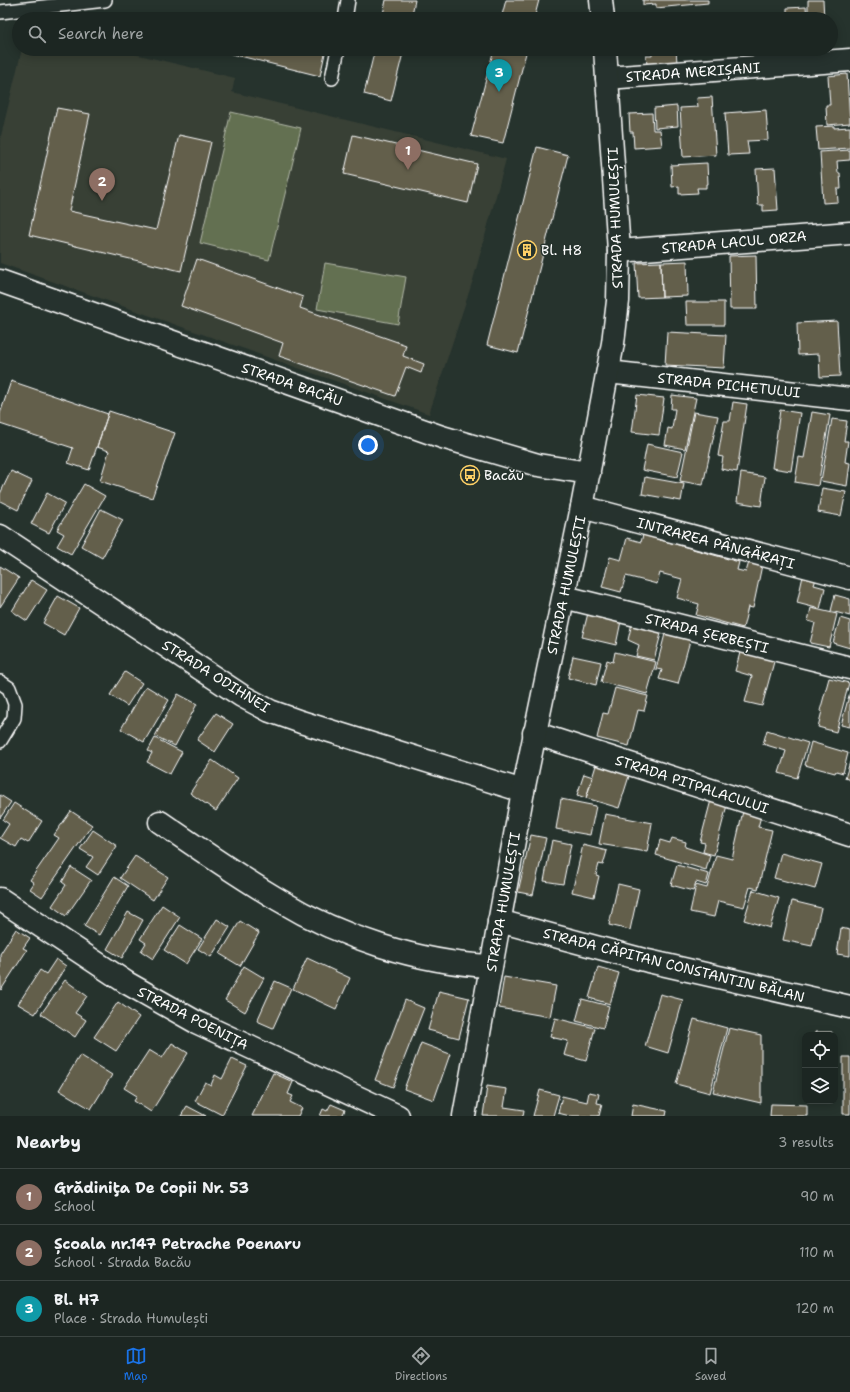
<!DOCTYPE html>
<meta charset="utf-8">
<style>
body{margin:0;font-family:"Shantell Sans",sans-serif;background:#29322f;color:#f1f3f6}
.controls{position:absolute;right:12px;bottom:12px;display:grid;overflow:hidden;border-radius:8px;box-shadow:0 2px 10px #0003}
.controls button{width:36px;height:36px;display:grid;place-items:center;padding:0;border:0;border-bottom:1px solid #3a4340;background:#1c2622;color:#f1f3f6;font:20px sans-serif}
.you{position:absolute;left:368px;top:445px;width:14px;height:14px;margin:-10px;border:3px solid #fff;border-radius:50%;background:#1a73e8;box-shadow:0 0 0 6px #1a73e833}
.badge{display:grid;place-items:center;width:26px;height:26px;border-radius:50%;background:#1a73e8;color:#fff;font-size:13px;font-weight:700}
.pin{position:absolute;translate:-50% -33px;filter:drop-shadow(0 1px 2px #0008)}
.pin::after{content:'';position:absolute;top:21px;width:14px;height:12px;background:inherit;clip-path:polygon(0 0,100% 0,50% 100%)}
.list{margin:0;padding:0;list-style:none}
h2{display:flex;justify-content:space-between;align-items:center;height:52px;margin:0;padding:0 16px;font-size:17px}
h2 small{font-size:13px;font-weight:400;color:#a0a5a5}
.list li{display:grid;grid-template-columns:26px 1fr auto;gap:12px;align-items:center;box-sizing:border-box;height:56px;padding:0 16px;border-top:1px solid #3a4340}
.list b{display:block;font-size:15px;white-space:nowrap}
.list p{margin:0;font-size:13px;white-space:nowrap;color:#a0a5a5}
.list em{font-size:13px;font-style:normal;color:#a0a5a5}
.icon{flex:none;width:22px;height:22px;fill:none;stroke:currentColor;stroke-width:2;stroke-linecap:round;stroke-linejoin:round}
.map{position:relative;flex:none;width:850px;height:1116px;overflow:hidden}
.search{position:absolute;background:#1c2622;box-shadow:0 2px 10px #0003;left:12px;right:12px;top:12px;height:44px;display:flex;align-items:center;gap:10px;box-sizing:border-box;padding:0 14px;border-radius:22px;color:#a0a5a5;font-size:15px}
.sheet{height:220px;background:#1c2622}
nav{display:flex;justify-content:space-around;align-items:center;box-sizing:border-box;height:56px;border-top:1px solid #3a4340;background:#1c2622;font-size:11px;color:#a0a5a5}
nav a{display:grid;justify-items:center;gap:2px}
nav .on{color:#1a73e8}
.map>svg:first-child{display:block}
.built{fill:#384036}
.green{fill:#647051;stroke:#b2b8a8}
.building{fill:#635f4c;stroke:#fff}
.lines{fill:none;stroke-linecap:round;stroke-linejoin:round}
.lane-casing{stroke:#fff;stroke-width:16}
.street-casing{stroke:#fff;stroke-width:25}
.secondary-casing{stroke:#fff;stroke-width:25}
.lane{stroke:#26332d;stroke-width:13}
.street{stroke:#26332d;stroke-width:22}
.secondary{stroke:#26332d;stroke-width:22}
.labels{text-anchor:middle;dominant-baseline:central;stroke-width:3;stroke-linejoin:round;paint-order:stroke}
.street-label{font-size:14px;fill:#fff;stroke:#26332d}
.poi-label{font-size:14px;fill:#fff;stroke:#26332d;text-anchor:start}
</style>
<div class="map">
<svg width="850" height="1116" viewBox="0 0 850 1116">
<rect width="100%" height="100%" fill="#26332d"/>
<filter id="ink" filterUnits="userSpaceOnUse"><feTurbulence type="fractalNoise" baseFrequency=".025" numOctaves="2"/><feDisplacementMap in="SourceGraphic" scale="8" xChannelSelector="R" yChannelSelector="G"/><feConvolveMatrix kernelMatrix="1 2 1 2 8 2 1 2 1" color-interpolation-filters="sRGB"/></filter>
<g filter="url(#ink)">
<path class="built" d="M22 49H114L235 78 232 92 506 159 473 280 429 414 0 263V140Z"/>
<path class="green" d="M231 112 301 128 269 260 200 243Z
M325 263 406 277 398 324 317 309Z"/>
<path class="building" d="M386 0H415L411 19H382Z
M506 0H539L534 19H501Z
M643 0H708V3L656 8V4L643 5Z
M808 0H823L824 19H808Z
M806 7 807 19H787V8Z
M220 14 243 19H219Z
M736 14V19H703V16Z
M212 49H326L320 76Z
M375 49H404L391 101 364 94Z
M494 49H527L503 143 471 136Z
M652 49H676L677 63 647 65 646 56H652Z
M847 74 850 123 827 125 826 105H830L828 76Z
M712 97 716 155 683 157 680 108 698 107 697 98Z
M677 106 678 126 655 128 654 108Z
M57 108 90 114 69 211 156 230 179 135 211 142 181 271 29 235Z
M766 110 768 140 747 141 749 154 728 155 725 113Z
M652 113 653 130H660L662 146 634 148 633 132H630L629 114Z
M834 126V128L850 127V148L818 150 816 127Z
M353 135 477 164 468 203 344 174Z
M537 147 568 155 518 353 487 345Z
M850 150V160L837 161 838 173H840L841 189H837L838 202 823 203 820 152Z
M707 163 708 184H706V188H697L698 193 679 194V186L672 187 671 165Z
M775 168 778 210 763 211V205H758L756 169Z
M756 255 757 309H730L729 256Z
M197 259 303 297 300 308 406 345 403 356 424 364 421 373 406 367 395 396 279 356 283 343 181 306Z
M687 261 688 296 662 297 661 262Z
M661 262 662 297 638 298 636 263Z
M686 302H724V325H687Z
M837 321 840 376 820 377 819 354 798 355 797 323Z
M667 332 726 335 724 368 665 365Z
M11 381 108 414 89 470 68 463 73 448 0 424V414Z
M637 395 664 398 659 435 632 432Z
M672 395 696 398 685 449 665 445 668 428 672 429 675 409H671Z
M733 402 747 404 737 472 721 469 723 457 718 456 724 421H730Z
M780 410 800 413 791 471 772 468Z
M109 411 175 433 152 498 100 481 109 451 97 447Z
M694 412 718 416 703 485 680 481Z
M812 412 830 415 818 486 795 482 799 457 804 458Z
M832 419 847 421 844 441H848L845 462 850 463 847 486 821 481Z
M647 444 683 452 677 477 642 470Z
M11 471 32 481 18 510 0 501V494Z
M741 473 765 477 761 506 737 502Z
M645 477 684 484 681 501 642 494Z
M84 484 105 496 71 554 57 546 64 534 57 530Z
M822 488 846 492 841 516 818 512Z
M47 493 65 503 49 533 31 524Z
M101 509 123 520 102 558 81 546Z
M643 535 739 562 737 570 746 572 749 562 762 565 753 608 748 607 743 628 696 615 699 604 677 598 682 579 660 573 657 584 626 576 621 592 602 587 610 557 621 560 627 538 641 542Z
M0 566 19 578 0 607Z
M803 576 816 579 814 585 825 588 820 609 797 603Z
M31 580 47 590 27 621 12 611Z
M835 595 850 599V616L831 611Z
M58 596 79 608 64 635 43 623Z
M811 608 837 614 829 647 810 643 815 623 808 621Z
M588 613 621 621 616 645 582 637Z
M840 618 850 621V648L833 643Z
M632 623 662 630 654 660 636 656 639 645 628 640Z
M666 630 691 637 678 684 659 679 662 670 656 669Z
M741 649 775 658 762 706 745 702 752 676 735 671Z
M615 652 656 662 647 694 601 682 607 660 613 662Z
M573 656 601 662 596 685 568 678Z
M125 672 142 683 127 706 110 695Z
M829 678 849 683 836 732 818 727 822 711H820Z
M146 686 169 700 144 742 121 729Z
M615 688 648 696 644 711 638 710 629 746 597 738 603 713 608 714Z
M850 692V727L841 725Z
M178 694 197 704 175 746 155 736Z
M216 713 233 724 215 752 197 740Z
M767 730 808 743 797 778 779 773 786 751 763 744Z
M155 738 182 752 170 774 147 762 152 753 148 751Z
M811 742 848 753 843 773 836 771 835 773 805 765Z
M212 760 238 778 216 811 190 793Z
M597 762 630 773 619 808 586 798Z
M850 762V780L845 778Z
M584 774 593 777 586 798 577 795Z
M0 795 11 802 0 818Z
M561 799 596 806 590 835 556 829Z
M711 800 727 805 714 855 703 852 705 843 700 842Z
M14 803 42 821 28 843 21 839 16 847 0 838 9 824 3 820Z
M71 811 92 825 42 897 30 889 34 883 30 880 59 838 54 835Z
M743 811 761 816 758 827 772 830 758 889 750 887 744 907 718 901 714 917 690 912 696 885 707 888 716 855 732 859Z
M605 814 652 823 647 852 599 844Z
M93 830 117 846 98 875 86 867 93 857 80 849Z
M531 835 546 838 533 895 518 892Z
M672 838 686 842 685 847 710 855 706 870 656 855 660 840 670 843Z
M552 840 571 844 563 884 544 881Z
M583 845 607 851 603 865 599 864 596 875 599 876 594 897 572 892Z
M781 853 822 864 815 889 774 878Z
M135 856 168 877 153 900 120 878Z
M677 865 709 874 706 885 696 882 693 891 671 885Z
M71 867 91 880 66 916 52 906 66 885 62 882Z
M114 877 128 886 99 935 84 926Z
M618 884 639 889 630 930 609 925Z
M753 890 779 898 770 928 744 920Z
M792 901 821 908 812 946 783 940Z
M162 905 180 917 153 959 141 951 146 943 140 939Z
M128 912 143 920 122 958 107 949Z
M217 919 230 927 211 957 198 949Z
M240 921 259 933 240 966 220 954Z
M180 925 202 939 186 964 164 950Z
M841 928 850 930V956L837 954Z
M16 929 30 938 23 948 27 950 1 990 0 954Z
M307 958 350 978 336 1009 293 989Z
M56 959 66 966 35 1014 18 1004 40 970 46 974Z
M244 966 264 978 245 1012 225 1000Z
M598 967 619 973 610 1004 589 998Z
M504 977 556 986 550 1017 499 1008Z
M65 980 87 996 75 1013 86 1020 75 1037 41 1014Z
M275 981 291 988 273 1028 257 1021Z
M439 991 469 998 459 1038 428 1030Z
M660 994 683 1000 668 1053 645 1046Z
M582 999 609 1006 603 1028 576 1021Z
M405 1000 424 1008 393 1087 375 1080Z
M118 1002 139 1017 116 1051 94 1037Z
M555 1018 595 1028 586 1061 564 1055 568 1041 550 1037Z
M694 1019 727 1028 710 1093 676 1084Z
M729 1028 761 1035V1103L713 1092Z
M815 1032H832V1035H815Z
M172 1043 188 1053 151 1112 134 1101 137 1096 124 1088 149 1050 162 1058Z
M421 1043 450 1054 434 1100 404 1089Z
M80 1055 112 1075 91 1109 59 1090Z
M843 1057H850V1114H843Z
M232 1059 247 1066 222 1115 195 1101 205 1082 211 1085 215 1075 222 1079Z
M273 1073 293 1082 288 1094 293 1096 290 1102 302 1108 298 1116H252Z
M487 1086 507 1089 504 1107 524 1110 523 1116H483Z
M540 1090 559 1095 553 1116H533Z
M589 1092 599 1094 597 1103 602 1104 599 1116H570L558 1113 562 1096 587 1102Z
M331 1104 345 1110 342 1116H320L323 1109 327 1111Z
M633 1104 667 1111 666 1116H631Z
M771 1104 807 1105V1116H770Z
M187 1106 206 1116H181Z"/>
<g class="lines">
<g class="lane-casing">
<path id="lane" d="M0 12 105 0
M345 19 348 0
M332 78 338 49
M0 682 9 688 15 704 14 718 0 741"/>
</g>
<g class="street-casing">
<path id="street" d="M607 78 850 60
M619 251 850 233
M608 372 850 399
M582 507 850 578
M0 536 242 696 270 711 301 722 523 791
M564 597 850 668
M534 733 850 835
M160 822C199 849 238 876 279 900 340 937 419 963 491 966
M0 899 127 983 196 1022 398 1116
M499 921 648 961 850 1007"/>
</g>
<g class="secondary-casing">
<path id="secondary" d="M601 0 603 19
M0 281 442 437 538 465 589 473
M464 1116 523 791 582 507 613 343 618 301 619 251 605 49"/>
</g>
<use href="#lane" class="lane"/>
<use href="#street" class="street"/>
<use href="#secondary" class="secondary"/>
</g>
</g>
<defs>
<g id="building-ring" transform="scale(1)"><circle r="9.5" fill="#26332d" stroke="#ffd166" stroke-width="1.5"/><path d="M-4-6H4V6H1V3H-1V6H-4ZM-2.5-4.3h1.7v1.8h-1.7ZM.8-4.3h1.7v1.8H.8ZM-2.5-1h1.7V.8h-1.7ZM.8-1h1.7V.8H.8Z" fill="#ffd166"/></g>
<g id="bus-ring" transform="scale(1)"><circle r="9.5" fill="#26332d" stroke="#ffd166" stroke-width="1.5"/><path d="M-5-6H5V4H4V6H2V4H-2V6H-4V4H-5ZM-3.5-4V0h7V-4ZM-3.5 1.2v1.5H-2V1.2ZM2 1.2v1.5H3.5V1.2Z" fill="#ffd166"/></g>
</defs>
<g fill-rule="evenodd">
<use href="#building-ring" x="527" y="250"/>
<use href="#bus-ring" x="470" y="475"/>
</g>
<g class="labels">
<g class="street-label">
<text transform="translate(693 72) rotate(-4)">STRADA MERIȘANI</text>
<text transform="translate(615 218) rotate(-92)">STRADA HUMULEȘTI</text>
<text transform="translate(734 242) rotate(-5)">STRADA LACUL ORZA</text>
<text transform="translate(292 384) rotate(19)">STRADA BACĂU</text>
<text transform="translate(729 385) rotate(6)">STRADA PICHETULUI</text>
<text transform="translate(716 543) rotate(15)">INTRAREA PÂNGĂRAȚI</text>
<text transform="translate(566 585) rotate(-78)">STRADA HUMULEȘTI</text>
<text transform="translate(707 633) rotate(14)">STRADA ȘERBEȘTI</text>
<text transform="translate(216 676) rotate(32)">STRADA ODIHNEI</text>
<text transform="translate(692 784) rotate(18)">STRADA PITPALACULUI</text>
<text transform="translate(503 902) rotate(-80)">STRADA HUMULEȘTI</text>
<text transform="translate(674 965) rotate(14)">STRADA CĂPITAN CONSTANTIN BĂLAN</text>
<text transform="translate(193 1018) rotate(27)">STRADA POENIȚA</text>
</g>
<g class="poi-label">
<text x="541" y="250">Bl. H8</text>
<text x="484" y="475">Bacău</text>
</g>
</g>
</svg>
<div class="controls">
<button><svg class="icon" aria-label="locate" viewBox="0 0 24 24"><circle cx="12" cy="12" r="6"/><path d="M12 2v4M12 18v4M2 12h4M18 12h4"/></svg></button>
<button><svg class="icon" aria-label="layers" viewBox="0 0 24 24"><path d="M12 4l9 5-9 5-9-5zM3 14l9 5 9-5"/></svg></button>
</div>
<div class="you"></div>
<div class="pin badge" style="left:408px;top:170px;background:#8d6e63">1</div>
<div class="pin badge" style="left:102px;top:201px;background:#8d6e63">2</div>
<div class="pin badge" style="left:499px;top:92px;background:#0f9aa8">3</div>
<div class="search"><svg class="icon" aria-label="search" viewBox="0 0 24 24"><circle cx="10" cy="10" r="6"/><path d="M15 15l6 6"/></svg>Search here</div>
</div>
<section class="sheet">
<h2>Nearby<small>3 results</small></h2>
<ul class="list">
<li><span class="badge" style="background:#8d6e63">1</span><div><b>Grădiniţa De Copii Nr. 53</b><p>School</p></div><em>90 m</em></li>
<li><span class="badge" style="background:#8d6e63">2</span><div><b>Școala nr.147 Petrache Poenaru</b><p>School · Strada Bacău</p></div><em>110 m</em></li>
<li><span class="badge" style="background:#0f9aa8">3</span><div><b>Bl. H7</b><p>Place · Strada Humulești</p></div><em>120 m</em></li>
</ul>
</section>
<nav>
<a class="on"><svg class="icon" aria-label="map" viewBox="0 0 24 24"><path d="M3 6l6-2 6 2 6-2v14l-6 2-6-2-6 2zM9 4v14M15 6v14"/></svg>Map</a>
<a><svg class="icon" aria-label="directions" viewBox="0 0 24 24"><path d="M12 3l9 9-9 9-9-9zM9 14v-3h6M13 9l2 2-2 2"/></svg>Directions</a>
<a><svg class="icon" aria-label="saved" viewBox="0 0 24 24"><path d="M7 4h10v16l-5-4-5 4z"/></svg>Saved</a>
</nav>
